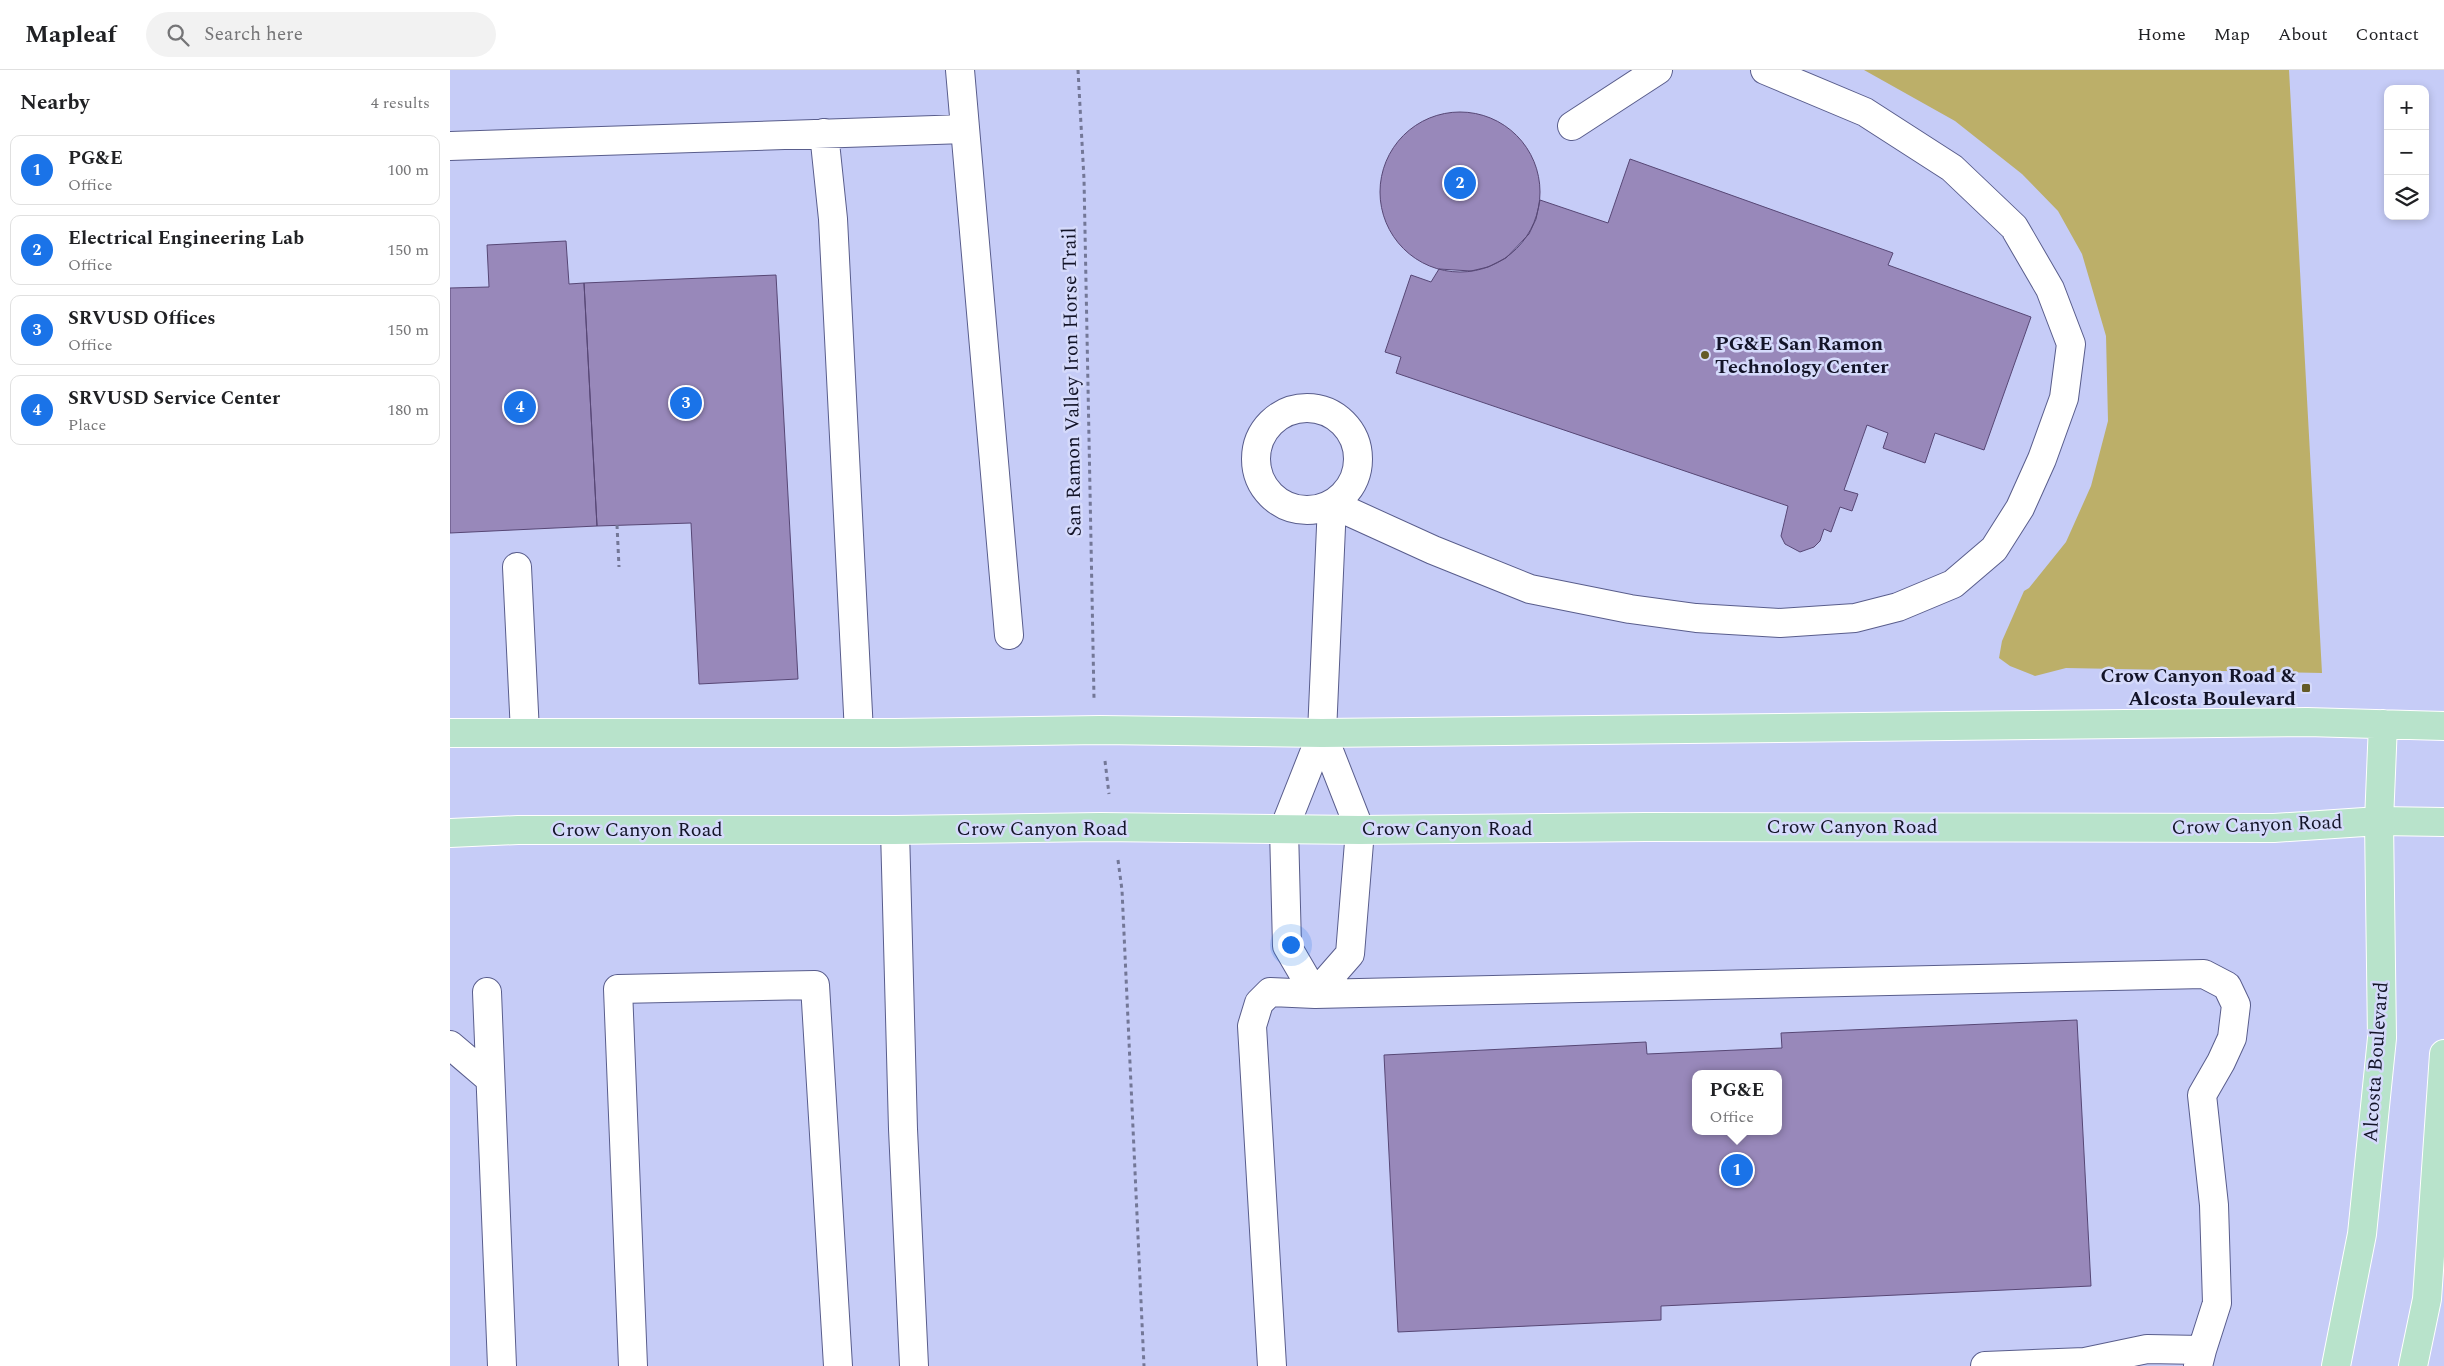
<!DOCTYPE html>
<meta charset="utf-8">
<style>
body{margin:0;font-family:Spectral,serif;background:#f2f2f2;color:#202124}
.controls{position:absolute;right:15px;top:15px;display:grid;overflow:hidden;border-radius:10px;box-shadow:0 2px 8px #0003}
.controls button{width:45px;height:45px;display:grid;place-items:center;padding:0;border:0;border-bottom:1px solid #e0e0e0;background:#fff;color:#202124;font:25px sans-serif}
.you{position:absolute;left:840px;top:874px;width:18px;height:18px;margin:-12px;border:4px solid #fff;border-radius:50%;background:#1a73e8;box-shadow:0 0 0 8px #1a73e833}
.badge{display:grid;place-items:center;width:32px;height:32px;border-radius:50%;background:#1a73e8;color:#fff;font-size:16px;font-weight:700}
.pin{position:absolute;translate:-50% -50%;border:2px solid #fff;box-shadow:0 1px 5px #0006}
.popup{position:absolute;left:1242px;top:1000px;width:90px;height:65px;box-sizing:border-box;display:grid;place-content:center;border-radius:10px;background:#fff;filter:drop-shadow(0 1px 4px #0005);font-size:16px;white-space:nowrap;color:#757577}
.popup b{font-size:19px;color:#202124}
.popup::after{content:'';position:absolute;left:50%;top:100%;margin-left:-10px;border:10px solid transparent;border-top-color:#fff}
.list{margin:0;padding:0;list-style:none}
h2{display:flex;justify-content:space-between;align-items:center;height:65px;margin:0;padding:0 20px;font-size:21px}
h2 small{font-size:16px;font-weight:400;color:#757577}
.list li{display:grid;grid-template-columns:32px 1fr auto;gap:15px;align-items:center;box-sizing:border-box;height:70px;margin:0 10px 10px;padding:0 10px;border:1px solid #e0e0e0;border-radius:10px}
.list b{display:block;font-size:19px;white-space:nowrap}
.list p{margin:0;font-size:16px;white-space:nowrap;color:#757577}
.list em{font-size:16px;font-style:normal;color:#757577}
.icon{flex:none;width:28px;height:28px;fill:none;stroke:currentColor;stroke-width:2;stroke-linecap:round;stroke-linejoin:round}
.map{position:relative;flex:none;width:1994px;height:1296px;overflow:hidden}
header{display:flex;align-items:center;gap:30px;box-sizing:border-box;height:70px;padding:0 25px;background:#fff;border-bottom:1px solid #e0e0e0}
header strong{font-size:24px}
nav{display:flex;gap:28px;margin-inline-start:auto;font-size:18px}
.search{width:350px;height:45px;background:#f2f2f2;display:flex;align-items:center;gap:12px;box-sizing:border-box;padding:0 18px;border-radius:28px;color:#757577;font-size:19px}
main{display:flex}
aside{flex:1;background:#fff}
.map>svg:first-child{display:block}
.green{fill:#bcaf69}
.building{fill:#9888ba;stroke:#574775;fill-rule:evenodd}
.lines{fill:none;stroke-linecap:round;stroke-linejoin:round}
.minor-casing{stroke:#595d8c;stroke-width:30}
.major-casing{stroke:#fff;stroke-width:30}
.path{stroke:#737797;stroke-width:3;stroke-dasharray:4 4;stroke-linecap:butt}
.minor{stroke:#fff;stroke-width:28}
.major{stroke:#b8e3cb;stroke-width:28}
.poi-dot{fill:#645b27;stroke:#d5dafb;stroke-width:2}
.labels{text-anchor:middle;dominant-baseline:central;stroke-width:5;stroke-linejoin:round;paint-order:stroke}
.poi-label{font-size:20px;font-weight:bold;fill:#131428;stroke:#d5dafb;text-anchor:start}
.street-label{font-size:20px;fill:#131428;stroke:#d5dafb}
</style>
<header>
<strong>Mapleaf</strong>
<div class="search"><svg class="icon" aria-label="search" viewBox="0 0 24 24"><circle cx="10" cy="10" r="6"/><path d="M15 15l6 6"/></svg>Search here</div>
<nav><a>Home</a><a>Map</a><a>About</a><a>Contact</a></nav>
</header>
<main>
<aside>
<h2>Nearby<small>4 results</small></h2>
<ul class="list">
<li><span class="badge">1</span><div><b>PG&amp;E</b><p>Office</p></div><em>100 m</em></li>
<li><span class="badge">2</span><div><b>Electrical Engineering Lab</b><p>Office</p></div><em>150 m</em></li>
<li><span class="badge">3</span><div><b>SRVUSD Offices</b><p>Office</p></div><em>150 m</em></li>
<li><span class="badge">4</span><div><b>SRVUSD Service Center</b><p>Place</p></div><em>180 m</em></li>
</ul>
</aside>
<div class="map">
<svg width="1994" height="1296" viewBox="0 0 1994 1296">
<rect width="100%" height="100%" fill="#c6ccf7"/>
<path class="green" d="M1414 0H1839L1872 603 1616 598 1585 606 1560 596 1549 588 1552 571 1574 521 1579 518 1616 472 1641 416 1658 351 1656 266 1632 184 1608 141 1572 104 1505 51Z"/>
<path class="building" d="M930 122a80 80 0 1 1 160 0a80 80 0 1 1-160 0Z
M1180 89 1443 183 1438 195 1581 247 1534 380 1485 363 1475 393 1433 378 1438 363 1417 355 1394 420 1408 424 1402 441 1390 437 1381 462 1374 459 1370 471 1364 477 1350 482 1335 474 1331 466 1338 436 946 303 951 287 935 282 961 205 981 212 989 199 1021 201 1038 197 1056 188 1079 164 1086 149 1090 130 1158 153Z
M116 171 119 214 134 213 147 456 0 463V218L39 217 37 175Z
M326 205 348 609 249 614 241 453 147 456 134 213Z
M1627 950 1641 1216 1211 1236V1250L948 1262 934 985 1196 972 1197 984 1332 978 1331 963ZM1246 1004H1328V1061H1246Z"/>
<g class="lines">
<g class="minor-casing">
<path id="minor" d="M510 0 559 565
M1122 56 1208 0
M374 63 383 149 409 663
M0 76 515 59
M806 389a51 51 0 1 1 102 0a51 51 0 1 1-102 0Z
M67 497 75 663
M872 663 910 760 900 884 865 924 837 876 834 759 872 663 882 434 983 480 1080 519 1180 539 1246 548 1330 553 1405 548 1448 537 1503 514 1544 479 1570 438 1592 389 1614 328 1621 274 1600 219 1564 157 1502 98 1415 42 1315 0
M445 760 453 1059 464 1296
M37 922 52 1296
M0 975 40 1009
M1635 1292 1697 1279 1752 1280 1748 1296
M183 1296 168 919 365 915 388 1296
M822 1296 802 956 809 933 820 922 865 924 1754 904 1777 916 1786 935 1782 968 1771 992 1752 1025 1764 1135 1767 1233 1752 1280
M1535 1296 1635 1292V1296"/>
</g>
<g class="major-casing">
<path id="major" d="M0 663H445L650 660 872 663 1857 652 1994 656
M0 763 68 760H445L650 757 910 760 1196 757 1824 758 1929 751 1994 752
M1886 1296 1912 1164 1932 968 1929 751 1933 654
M1963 1296 1977 1229 1994 984"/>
</g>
<path class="path" d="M628 0 634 109 644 628
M167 455 169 497
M655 691 659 724
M668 790 672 820 694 1296"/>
<use href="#minor" class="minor"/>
<use href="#major" class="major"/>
</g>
<g class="poi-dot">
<circle cx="1255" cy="285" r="5"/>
<rect x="1851" y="613" width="10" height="10" rx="2.5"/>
</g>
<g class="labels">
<g class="poi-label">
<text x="1265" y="274">PG&amp;E San Ramon<tspan x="1265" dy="23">Technology Center</tspan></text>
<text x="1846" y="606" text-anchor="end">Crow Canyon Road &amp;<tspan x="1846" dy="23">Alcosta Boulevard</tspan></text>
</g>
<g class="street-label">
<text transform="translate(622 312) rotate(-91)">San Ramon Valley Iron Horse Trail</text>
<text transform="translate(1807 755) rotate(-2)">Crow Canyon Road</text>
<text x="1402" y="757">Crow Canyon Road</text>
<text x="592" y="759">Crow Canyon Road</text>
<text x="997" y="759">Crow Canyon Road</text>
<text x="187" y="760">Crow Canyon Road</text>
<text transform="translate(1926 992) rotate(-86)">Alcosta Boulevard</text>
</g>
</g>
</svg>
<div class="controls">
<button>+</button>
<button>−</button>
<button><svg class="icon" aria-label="layers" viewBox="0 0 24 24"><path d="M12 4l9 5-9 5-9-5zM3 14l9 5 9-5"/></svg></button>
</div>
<div class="you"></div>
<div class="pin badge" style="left:1287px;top:1100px">1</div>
<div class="popup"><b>PG&amp;E</b>Office</div>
<div class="pin badge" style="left:1010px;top:113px">2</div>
<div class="pin badge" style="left:236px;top:333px">3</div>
<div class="pin badge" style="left:70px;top:337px">4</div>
</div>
</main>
